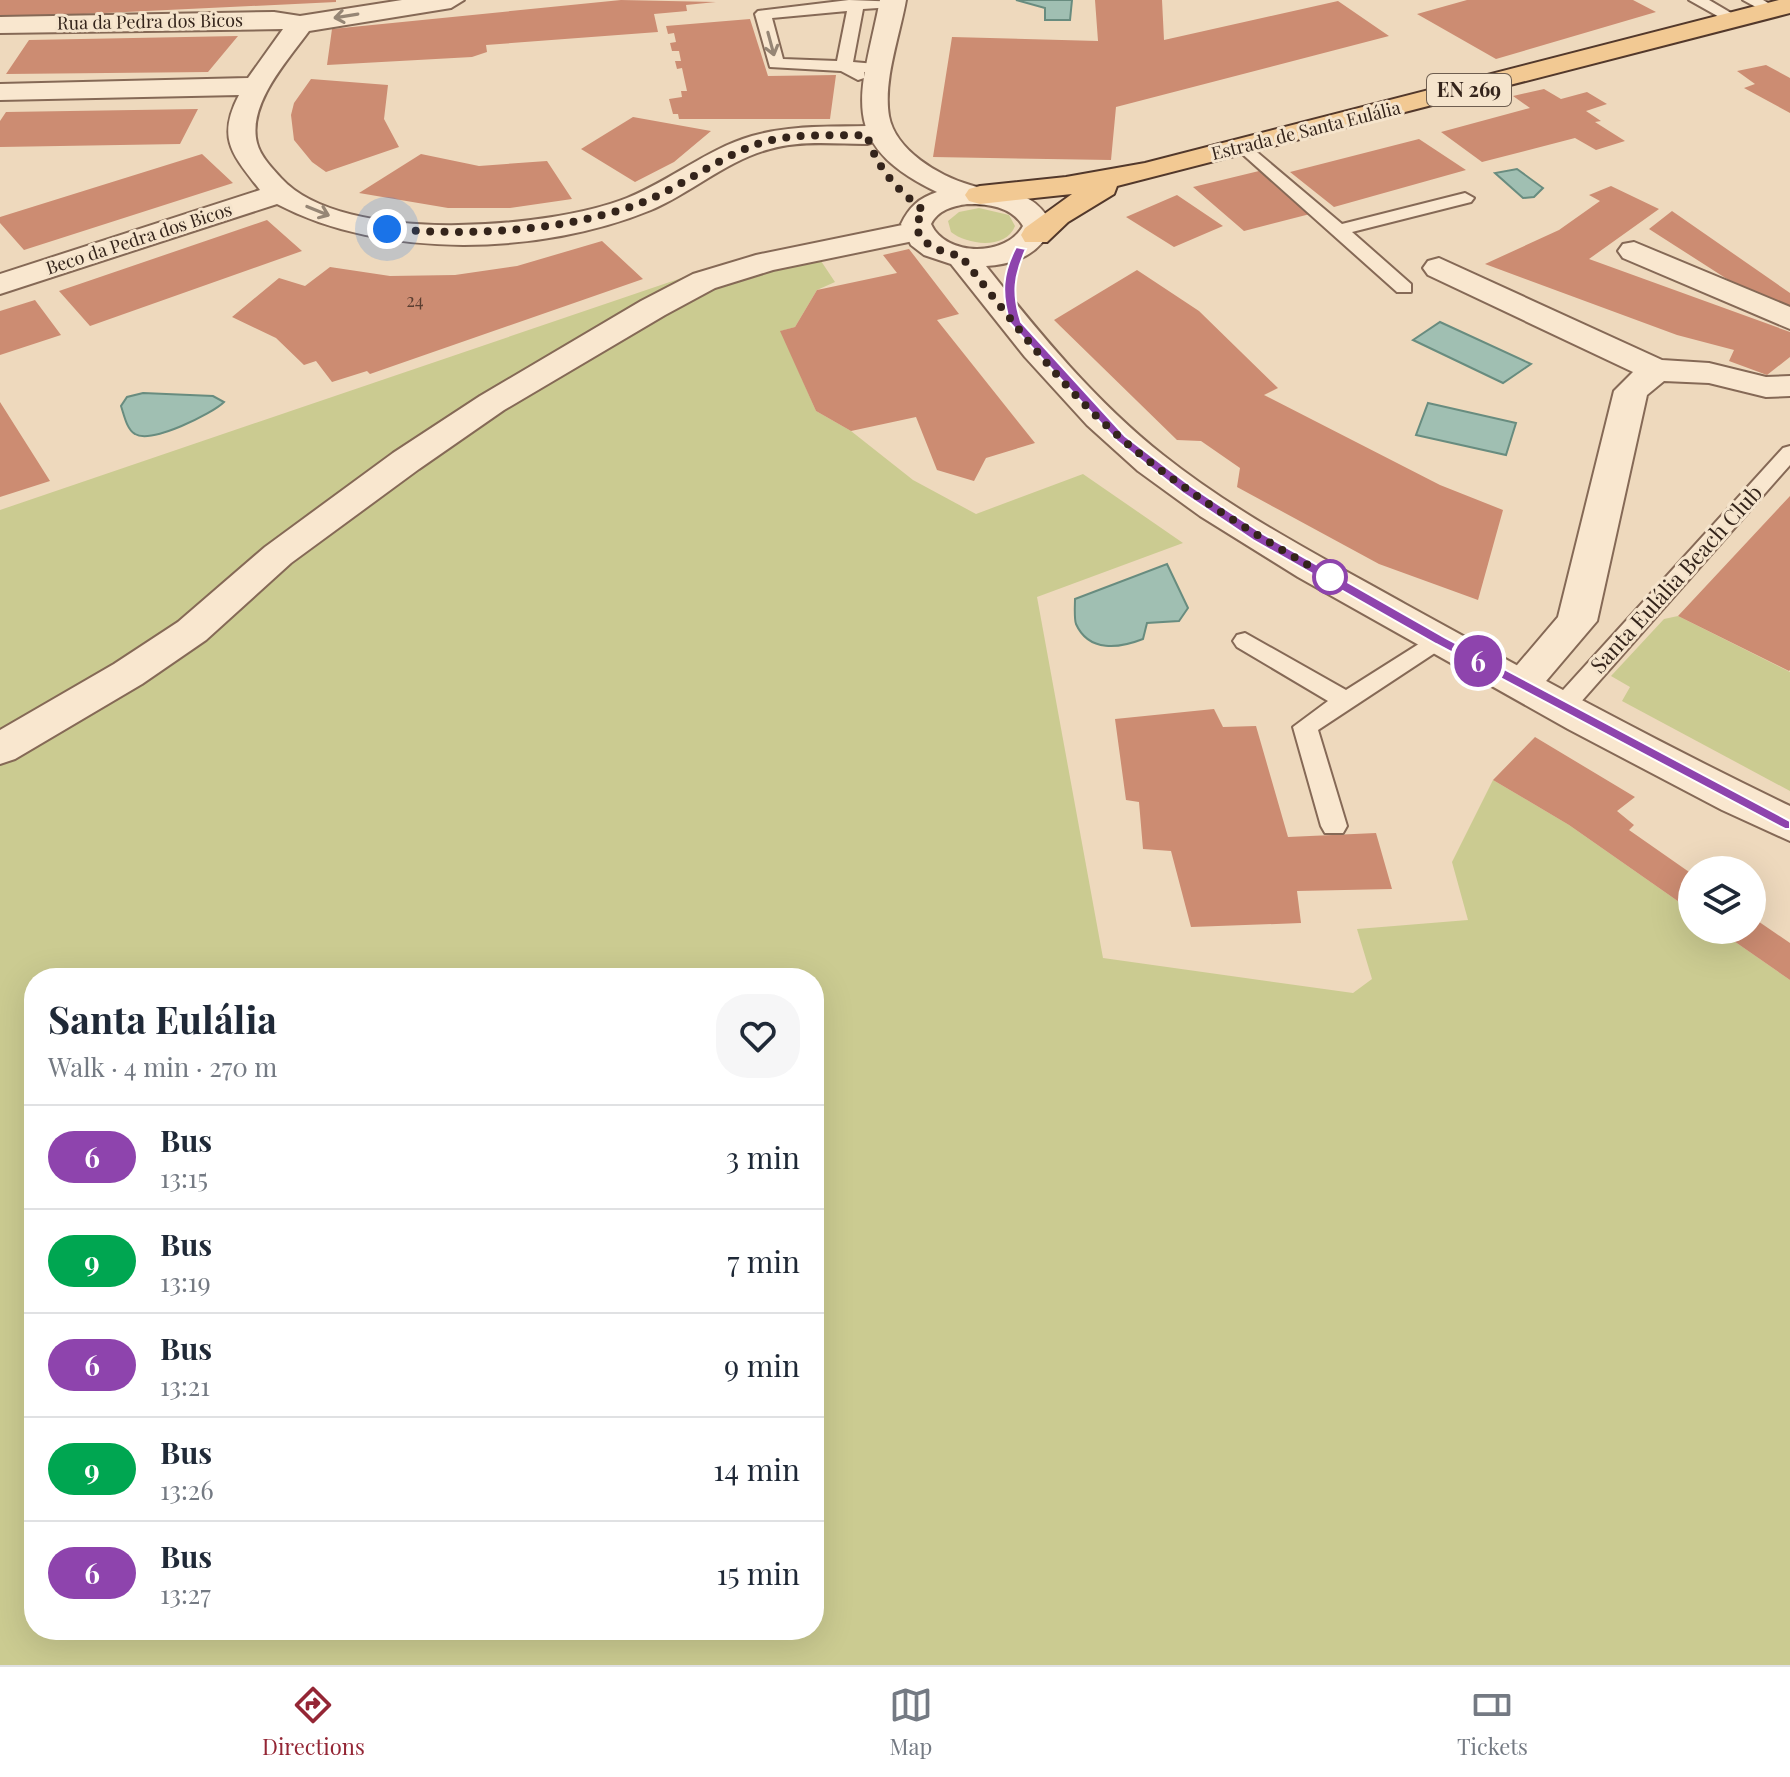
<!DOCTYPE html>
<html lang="en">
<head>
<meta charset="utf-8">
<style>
  body { margin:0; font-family:"Playfair Display",serif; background:#f6f6f7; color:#1f2937; height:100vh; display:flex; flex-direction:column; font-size:30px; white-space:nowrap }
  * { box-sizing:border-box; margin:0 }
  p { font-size:26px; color:#747a83 }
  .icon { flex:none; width:44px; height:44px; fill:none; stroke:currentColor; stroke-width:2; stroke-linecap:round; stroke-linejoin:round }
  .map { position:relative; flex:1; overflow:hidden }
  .sheet { position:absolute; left:24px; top:968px; width:800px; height:672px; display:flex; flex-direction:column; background:#fff; border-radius:32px; box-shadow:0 8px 32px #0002 }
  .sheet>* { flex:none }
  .badge { padding:0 16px; border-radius:26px; font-size:28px; line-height:52px }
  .tools { position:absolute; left:1678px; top:856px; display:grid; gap:16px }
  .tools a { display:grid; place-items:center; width:88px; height:88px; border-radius:50%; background:#fff; box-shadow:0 8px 32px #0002; font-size:40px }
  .you { position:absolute; width:40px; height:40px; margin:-20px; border:6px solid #fff; border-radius:50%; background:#1a73e8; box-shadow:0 0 0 12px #1a73e833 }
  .map>.badge { position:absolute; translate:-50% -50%; box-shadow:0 0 0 4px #fff }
  .round { display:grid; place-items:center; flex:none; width:84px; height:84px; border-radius:32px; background:#f6f6f7 }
  .headline { display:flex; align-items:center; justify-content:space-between; height:136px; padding:0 24px }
  h1 { font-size:38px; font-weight:700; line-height:60px }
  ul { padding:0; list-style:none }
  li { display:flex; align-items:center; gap:24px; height:104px; padding:0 24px; border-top:2px solid #e0e1e3 }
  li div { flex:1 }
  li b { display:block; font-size:30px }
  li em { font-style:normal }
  li .badge { min-width:88px; font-weight:700; text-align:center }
  .dock { display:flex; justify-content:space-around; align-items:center; height:112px; border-top:2px solid #e0e1e3; background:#fff; font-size:22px; color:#747a83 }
  .dock a { display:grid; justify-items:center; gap:4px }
  .dock .current { color:#942635 }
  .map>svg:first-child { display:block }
  .green { fill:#cbcb91; fill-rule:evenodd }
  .water { fill:#a0bfb2; stroke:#688c7f; stroke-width:2 }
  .building { fill:#cc8c72 }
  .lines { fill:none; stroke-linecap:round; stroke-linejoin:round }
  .service-casing { stroke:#856956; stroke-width:4 }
  .minor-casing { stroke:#856956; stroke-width:4 }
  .tertiary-casing { stroke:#856956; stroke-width:4 }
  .primary-casing { stroke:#52382b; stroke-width:4 }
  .service { fill:#f9e7cf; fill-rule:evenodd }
  .minor { fill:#f9e7cf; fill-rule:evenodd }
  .tertiary { fill:#f9e7cf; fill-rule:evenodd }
  .primary { fill:#f2c993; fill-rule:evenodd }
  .oneway { stroke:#968675 }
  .line { fill:#8e44ad; stroke:#fff; stroke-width:2 }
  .walk { stroke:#34241b; stroke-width:8; stroke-dasharray:0 14.4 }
  .stop-dot { fill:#fff; stroke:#8e44ad; stroke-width:4 }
  .labels { text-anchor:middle; stroke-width:6; stroke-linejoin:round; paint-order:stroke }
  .far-street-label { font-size:18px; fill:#34241b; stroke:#f5e4cc }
  .number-label { font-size:18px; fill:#5a3e31 }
  .shield { fill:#f5e4cc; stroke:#6e5e50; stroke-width:2 }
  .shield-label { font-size:20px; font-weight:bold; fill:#34241b }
  .street-label { font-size:22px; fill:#34241b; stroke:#f5e4cc }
</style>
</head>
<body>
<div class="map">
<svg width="1790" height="1665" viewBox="0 0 1790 1665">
  <rect width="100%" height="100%" fill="#eed9bd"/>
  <path class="green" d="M979 208 1009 215 1015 226C1006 250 967 245 951 232L948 221 959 212Z
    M811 246 835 282 817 290 795 327 781 331 816 411 851 431 913 480 976 514 1083 474 1183 543 1037 597 1103 958 1353 993 1372 979 1357 929 1468 920 1452 862 1493 780 1569 825 1692 911V930H1718L1790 980V1665H0V510L711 268ZM34 978H814V1630H34Z
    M1678 616 1790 672V791L1622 701 1630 687 1611 676 1664 619Z"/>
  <path class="water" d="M1016 0H1072L1070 20H1045V8Z
    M1517 169 1543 188 1534 197 1523 198 1495 173Z
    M1440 322 1531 364 1503 383 1413 340Z
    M143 393 213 396 224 402C212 414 151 444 135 434 127 430 124 415 121 406L127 397Z
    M1428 403 1516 423 1506 455 1416 435Z
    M1167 564 1188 608 1179 621 1147 623 1143 639C1120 648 1089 653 1076 624 1074 618 1075 606 1075 599Z"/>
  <path class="building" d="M0 0H336V2L0 18Z
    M621 0 716 2 686 5 687 11 654 14 658 32 486 45 487 52 472 57 327 65 332 29Z
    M1095 0H1162L1164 40 1338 1 1389 36 1116 107 1111 160 933 157 952 37 1098 41Z
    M1467 0H1633L1656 12 1496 59 1417 14Z
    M750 19 768 76 836 75 830 119H679L678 114H673L669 99 682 97 681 91H687L682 68 677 69 675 61H681L679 51H672L670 43 676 42 674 33 668 34 666 26Z
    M238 36 208 72 6 74 29 40Z
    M1766 65 1790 78V113L1744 88 1755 84 1737 71Z
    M311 79 388 85 384 119 399 147 326 172 312 162 294 140 291 115 294 103Z
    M1544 89 1561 99 1587 92 1607 104 1586 111 1601 121 1595 122 1625 141 1596 150 1575 138 1482 162 1441 132 1530 108 1513 96Z
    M198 109 180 144 0 147V121L6 112Z
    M633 117 711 131 674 162 635 182 581 149Z
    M1419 139 1466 170 1334 207 1290 172Z
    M202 154 233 183 24 250 0 223V217Z
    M421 154 479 166 547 161 572 199 510 208H448L359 193Z
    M1259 171 1310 214 1244 231 1193 187Z
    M1611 186 1659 209 1589 259 1790 332V357L1767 375 1729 361 1734 350 1677 335 1485 264 1559 230 1600 201 1589 195Z
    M1177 195 1223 226 1174 247 1126 217Z
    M1672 211 1790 293V311L1752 295 1649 229Z
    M267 220 302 251 90 326 59 291Z
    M602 241 643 279 370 374 367 371 332 382 316 361 304 365 276 338 232 317 279 278 305 286 330 267 390 276 455 275 517 266Z
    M909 249 959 314 937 320 1035 443 986 458 974 481 937 470 916 417 851 431 816 411 780 331 795 327 817 290 897 273 883 255Z
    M1137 270 1199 311 1278 388 1264 395 1440 485 1503 510 1478 600 1379 564 1237 487 1240 468 1201 441 1177 440 1054 320Z
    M35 300 61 335 0 355V311Z
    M0 402 50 481 0 497Z
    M1790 496V670L1789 671 1678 616Z
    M1214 709 1223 727 1256 726 1288 837 1376 833 1392 889 1297 891 1301 923 1191 927 1171 851 1143 849 1139 802 1126 800 1115 719Z
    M1535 737 1635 797 1617 811 1634 825 1629 830 1692 874V911L1569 825 1493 780Z
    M1752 917 1790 943V980L1718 930H1752Z"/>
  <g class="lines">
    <defs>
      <path id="service" d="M849 0 901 2 893 7 863 9 853 62 887 65V71L864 72V78L858 80 841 71 770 67 755 14 758 11ZM847 11 837 61 783 59 772 18Z
        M1689 0H1709L1743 20 1730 23Z
        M1743 0H1763L1780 10 1767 13Z
        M1245 142 1342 224 1465 193 1474 198 1471 202 1352 232 1411 284V292H1397L1239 151V143Z
        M1790 446V465L1572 712H1554L1551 706 1554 700 1783 448Z
        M1245 633 1346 690 1433 635H1449L1453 641 1318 730 1347 826 1343 833H1325L1321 826 1293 727 1328 701 1237 647 1233 641 1237 635Z"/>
      <path id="minor" d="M402 0H464L451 8 309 31C288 60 247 104 257 143 260 156 273 169 281 178 343 246 549 229 627 198 670 181 707 149 752 136 790 125 828 127 867 126L877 129 881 135 877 141 867 144C835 144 801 140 770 149 727 160 691 193 651 210 542 255 383 260 277 204L0 294V274L260 190C233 155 216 139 239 95L0 100V84L248 78 283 29 0 33V17L274 12 300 16Z
        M917 222 928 224 932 231 928 238 773 270 715 288 665 315 504 410 419 469 291 563 206 640 142 684 15 759 0 764V730L114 664 178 622 265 547 393 453 480 396 641 301 693 274 756 255Z
        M1634 242 1790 307V329L1623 258 1618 251 1623 244Z
        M1439 258 1662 360 1709 363 1766 377 1790 376V396L1766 397 1709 383 1664 381 1647 395 1597 621 1535 694 1521 698 1507 694 1501 684 1558 617 1614 391 1633 372 1428 275 1423 268 1428 261Z"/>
      <path id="tertiary" d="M880 0H906C900 35 883 80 889 116 895 150 939 176 970 185 1007 197 1031 185 1053 226 1039 254 1017 264 986 266 1040 334 1095 401 1163 455 1237 514 1323 558 1405 604 1532 674 1659 743 1790 806V841L1722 810 1568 729 1298 577 1200 516 1138 471 1087 425 1025 357 951 264 924 255 911 245 901 224C909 207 919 198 937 192 833 142 862 93 880 0ZM967 204C988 204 1011 206 1023 226 1006 257 946 257 931 224 938 210 953 206 967 204Z"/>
      <path id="primary" d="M1779 0H1790V13L1117 186 1114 194 1068 222 1047 242H1025L1021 235 1025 228 1072 194 980 204 969 201 965 195 969 189 980 186 1066 177 1145 163Z"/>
    </defs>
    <use href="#service" class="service-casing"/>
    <use href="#minor" class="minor-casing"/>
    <use href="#tertiary" class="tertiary-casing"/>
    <use href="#primary" class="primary-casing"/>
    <use href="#service" class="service"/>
    <use href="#minor" class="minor"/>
    <use href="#tertiary" class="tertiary"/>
    <use href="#primary" class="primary"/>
  </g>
  <defs><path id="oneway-shaft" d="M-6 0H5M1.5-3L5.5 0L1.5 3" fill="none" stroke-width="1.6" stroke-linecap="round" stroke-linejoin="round" transform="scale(2)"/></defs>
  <g class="oneway">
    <use href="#oneway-shaft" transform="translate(346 16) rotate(171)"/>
    <use href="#oneway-shaft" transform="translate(771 44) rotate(75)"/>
    <use href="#oneway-shaft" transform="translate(318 211) rotate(22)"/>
  </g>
  <path class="line" d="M1016 247 1026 249C1014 276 1012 294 1021 322L1125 436 1192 487 1263 534 1446 638 1790 821V829H1785L1436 644 1253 540 1183 493 1117 441 1010 323C1001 294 1002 274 1016 247Z"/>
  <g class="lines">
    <path class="walk" d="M387 229C467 235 544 233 621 210 669 196 707 164 752 146 786 132 831 136 867 135 877 169 896 188 924 211L916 224C919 246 942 252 961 256 1011 319 1061 388 1123 440 1188 495 1262 539 1336 581L1330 577"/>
  </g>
  <circle class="stop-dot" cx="1330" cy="577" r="16"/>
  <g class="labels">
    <g class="far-street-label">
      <text transform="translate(150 22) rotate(-1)" y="6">Rua da Pedra dos Bicos</text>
      <text transform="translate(1306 131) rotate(-14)" y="6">Estrada de Santa Eulália</text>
      <text transform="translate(139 239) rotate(-18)" y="6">Beco da Pedra dos Bicos</text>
    </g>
    <g class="number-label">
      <text x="415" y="307">24</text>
    </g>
    <rect class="shield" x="1427" y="74" width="84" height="32" rx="6"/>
    <g class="shield-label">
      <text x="1469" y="97">EN 269</text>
    </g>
    <g class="street-label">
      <text transform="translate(1676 579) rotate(-48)" y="8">Santa Eulália Beach Club</text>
    </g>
  </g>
</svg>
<div class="tools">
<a><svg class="icon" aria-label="layers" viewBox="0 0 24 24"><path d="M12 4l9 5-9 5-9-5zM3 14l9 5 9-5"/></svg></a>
</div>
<div class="you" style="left:387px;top:229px"></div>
<b class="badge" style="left:1478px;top:661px;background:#8e44ad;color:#fff">6</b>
<section class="sheet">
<div class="headline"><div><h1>Santa Eulália</h1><p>Walk · 4 min · 270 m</p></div><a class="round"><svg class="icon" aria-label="heart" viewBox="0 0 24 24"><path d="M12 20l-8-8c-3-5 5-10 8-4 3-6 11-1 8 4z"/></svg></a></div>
<ul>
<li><span class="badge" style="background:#8e44ad;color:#fff">6</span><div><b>Bus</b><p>13:15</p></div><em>3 min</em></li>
<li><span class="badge" style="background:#00a651;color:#fff">9</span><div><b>Bus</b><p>13:19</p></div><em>7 min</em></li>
<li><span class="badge" style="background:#8e44ad;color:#fff">6</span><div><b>Bus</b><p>13:21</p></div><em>9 min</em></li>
<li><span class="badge" style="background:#00a651;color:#fff">9</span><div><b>Bus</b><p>13:26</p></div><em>14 min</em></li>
<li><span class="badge" style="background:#8e44ad;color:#fff">6</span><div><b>Bus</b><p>13:27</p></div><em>15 min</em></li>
</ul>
</section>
</div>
<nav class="dock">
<a class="current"><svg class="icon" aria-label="directions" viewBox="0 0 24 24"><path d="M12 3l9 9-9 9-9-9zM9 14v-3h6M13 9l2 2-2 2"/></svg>Directions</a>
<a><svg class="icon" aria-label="map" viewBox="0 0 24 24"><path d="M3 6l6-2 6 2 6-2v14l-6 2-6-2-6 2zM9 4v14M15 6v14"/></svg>Map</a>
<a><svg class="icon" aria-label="tickets" viewBox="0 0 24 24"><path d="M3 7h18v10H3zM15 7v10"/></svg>Tickets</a>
</nav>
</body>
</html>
